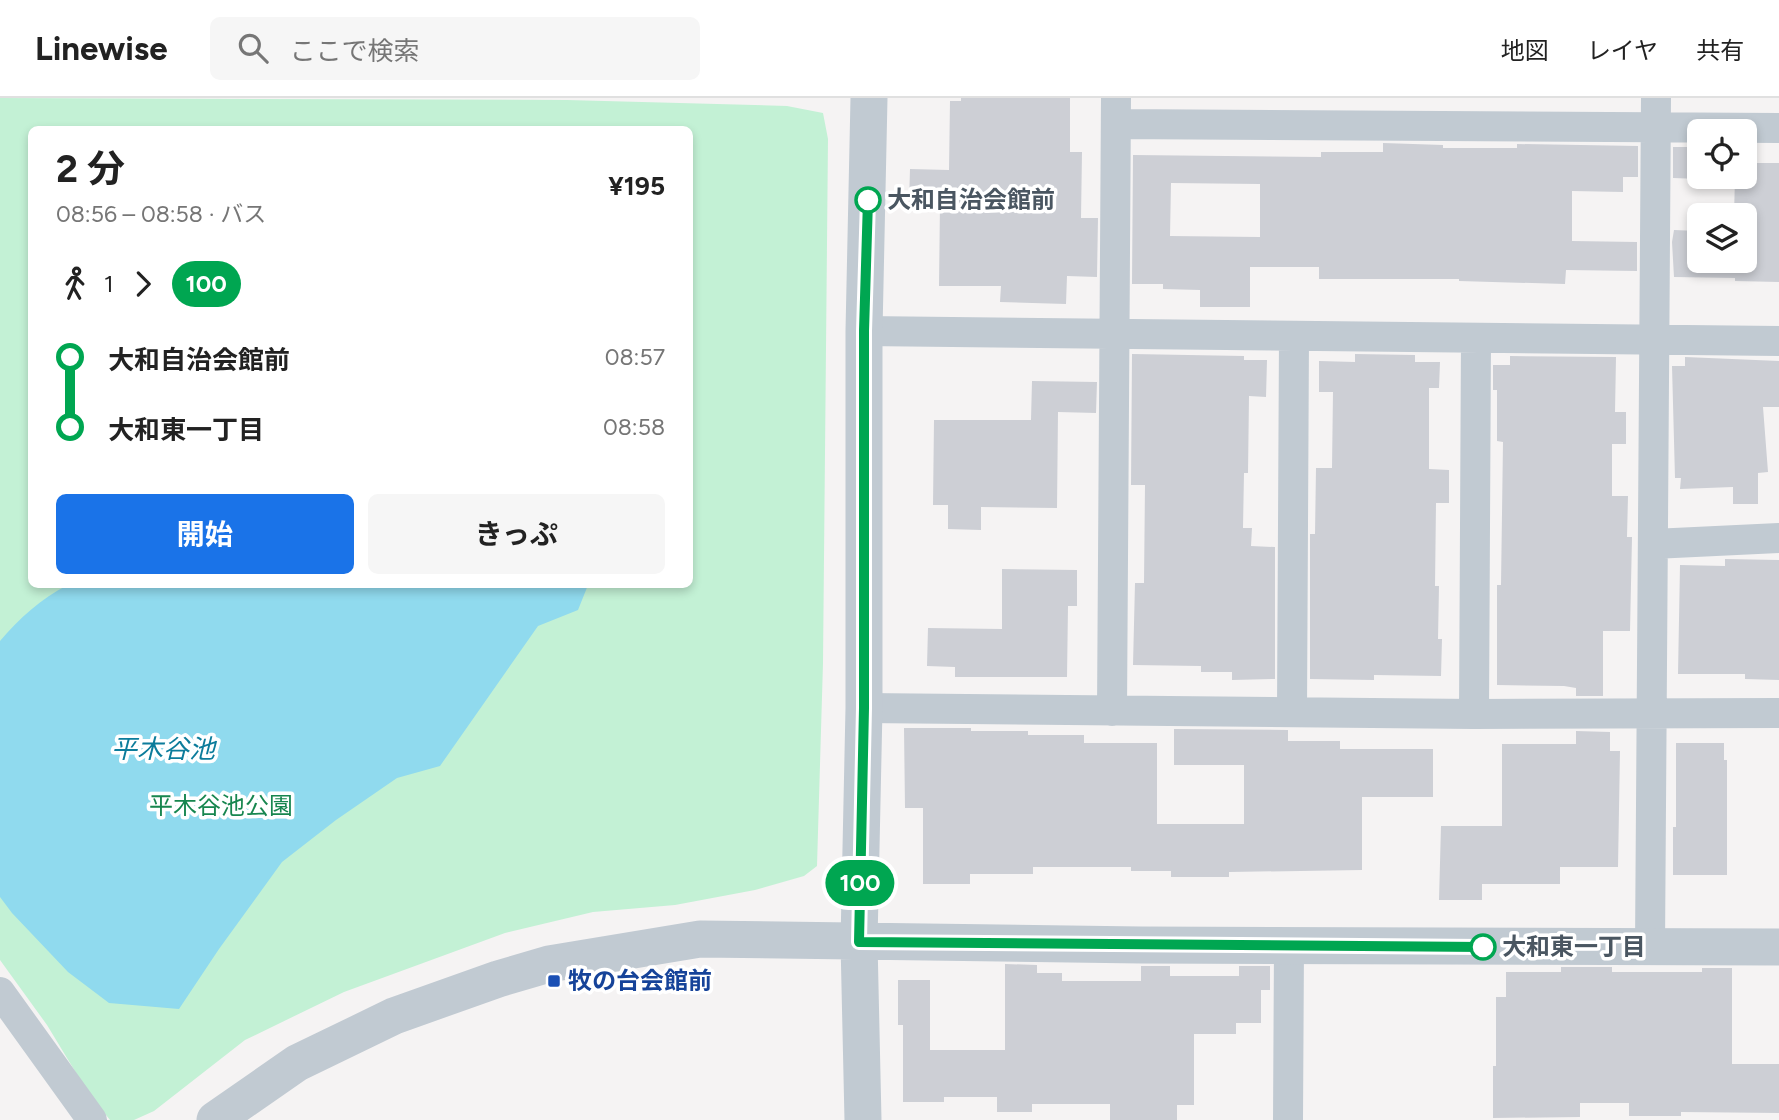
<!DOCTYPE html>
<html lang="ja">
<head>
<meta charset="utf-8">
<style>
  body { margin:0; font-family:Figtree,"Noto Sans JP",sans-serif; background:#f6f6f6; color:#222; height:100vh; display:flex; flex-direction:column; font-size:26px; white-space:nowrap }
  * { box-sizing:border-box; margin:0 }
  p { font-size:23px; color:#767676 }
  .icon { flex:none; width:38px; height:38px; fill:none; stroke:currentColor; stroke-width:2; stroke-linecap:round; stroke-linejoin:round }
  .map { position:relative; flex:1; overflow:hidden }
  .sheet { position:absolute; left:28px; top:28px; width:665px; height:462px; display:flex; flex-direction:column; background:#fff; border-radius:10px; box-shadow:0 4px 10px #0003 }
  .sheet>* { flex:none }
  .badge { padding:0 14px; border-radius:23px; font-size:24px; line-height:46px }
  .buttons { position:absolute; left:1687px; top:21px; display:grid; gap:14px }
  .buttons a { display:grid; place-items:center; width:70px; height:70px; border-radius:10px; background:#fff; box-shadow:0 4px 10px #0003; font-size:35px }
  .map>.badge { position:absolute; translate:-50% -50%; box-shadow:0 0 0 4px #fff }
  .legs { display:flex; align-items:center; gap:10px; height:77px; padding:0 28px; font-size:23px }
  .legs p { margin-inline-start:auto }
  .headline { display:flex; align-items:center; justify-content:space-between; height:119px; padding:0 28px }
  h1 { font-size:38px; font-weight:700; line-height:52px }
  .cta { display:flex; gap:14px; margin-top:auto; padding:14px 28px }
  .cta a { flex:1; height:80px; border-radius:10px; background:#1a73e8; color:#fff; font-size:28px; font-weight:700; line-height:80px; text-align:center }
  .cta a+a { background:#f6f6f6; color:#222 }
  ul { padding:0 28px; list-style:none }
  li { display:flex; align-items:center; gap:24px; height:70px; font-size:26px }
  li i { display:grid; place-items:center; width:10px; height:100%; margin:0 9px; background:currentColor }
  li i::after { content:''; width:18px; height:18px; margin:-9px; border:5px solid; border-radius:50%; background:#fff }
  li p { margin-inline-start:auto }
  li:first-child i { background:linear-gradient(#0000 50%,currentColor 0) }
  li:last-child i { background:linear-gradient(currentColor 50%,#0000 0) }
  header { display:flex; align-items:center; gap:42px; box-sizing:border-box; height:98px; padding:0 35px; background:#fff; border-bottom:2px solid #e0e0e0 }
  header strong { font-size:33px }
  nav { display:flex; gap:38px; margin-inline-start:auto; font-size:24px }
  .search { width:490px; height:63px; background:#f6f6f6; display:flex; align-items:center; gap:18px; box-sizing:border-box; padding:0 24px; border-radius:10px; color:#767676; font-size:26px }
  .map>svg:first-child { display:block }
  .green { fill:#c3f1d5; fill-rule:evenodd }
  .water { fill:#90daee }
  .building { fill:#cdcfd5; fill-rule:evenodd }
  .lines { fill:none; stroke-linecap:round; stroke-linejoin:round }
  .minor { stroke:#c1cad2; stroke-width:30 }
  .tertiary { stroke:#c1cad2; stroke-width:37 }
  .line-1-casing { stroke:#fff; stroke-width:16 }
  .line-1 { stroke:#00a651; stroke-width:10 }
  .stop-1-dot { fill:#fff; stroke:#00a651; stroke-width:3.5 }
  .transit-dot { fill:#1a4fb4; stroke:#fff; stroke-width:2.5 }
  .labels { text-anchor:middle; stroke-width:7; stroke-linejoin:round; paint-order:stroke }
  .stop-label { font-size:24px; font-weight:bold; fill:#4a5661; stroke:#fff; text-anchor:start }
  .park-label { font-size:24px; fill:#17864f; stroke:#fff }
  .transit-label { font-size:24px; font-weight:bold; fill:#164399; stroke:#fff; text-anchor:start }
  .water-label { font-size:26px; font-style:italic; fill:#0c7c9b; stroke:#fff }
</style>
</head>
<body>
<header>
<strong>Linewise</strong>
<div class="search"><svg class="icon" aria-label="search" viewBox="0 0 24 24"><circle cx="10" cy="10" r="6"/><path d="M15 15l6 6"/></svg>ここで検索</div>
<nav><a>地図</a><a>レイヤ</a><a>共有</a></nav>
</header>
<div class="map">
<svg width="1779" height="1022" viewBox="0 0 1779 1022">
  <rect width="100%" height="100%" fill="#f5f3f3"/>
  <path class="green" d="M0 0 567 2 787 8 823 15 828 41 823 565 817 768 804 778 755 792 675 807 593 814 505 835 344 894 245 942 154 1013 134 1022H110L87 993 47 927 0 862ZM32 32H690V486H32Z"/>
  <path class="water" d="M68 487V486L588 487 578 512 538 528 440 668 397 680 336 722 282 764 219 851 179 911 109 905 68 874 12 815 0 799V543C19 521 41 500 68 487Z"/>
  <path class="building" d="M961 0H1070V54H1082L1081 120H1098L1097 179 1067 178 1066 206 1000 204 1001 188H939L940 105H909L910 71 949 72 950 3H961Z
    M1383 45 1443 47V50H1517V46L1638 48V79H1623V94L1572 93V143L1637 144V173L1566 172 1565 186 1459 183V181H1319V169H1250V209H1200V192L1163 191V186H1132L1133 57 1321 59V54H1383ZM1171 85 1260 86V139L1170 138Z
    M1673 49H1699V81L1673 80Z
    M1745 65H1779V184L1735 183V180L1674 179 1672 144 1674 132 1699 133V163H1745V117H1734L1735 79H1745Z
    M1132 256 1244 258V262H1267L1266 299 1249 298 1248 375H1244L1243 430H1252L1251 448 1275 449V581L1232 582V574H1201V568L1133 567 1135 485H1144L1145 387H1131Z
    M1355 256 1415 257V264H1440L1439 290H1429V371L1449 372V405H1436L1435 488H1439L1438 541H1442L1441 578 1374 577V582L1310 581V436H1315L1316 370H1332L1333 294H1319V263L1355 264Z
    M1510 258 1616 259 1615 314H1626V346H1612V398H1628L1627 439H1632L1630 533H1603V598H1576V590L1564 588 1497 587V487H1501L1503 344 1497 343V292H1493V267H1510Z
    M1685 259 1779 263V309H1763L1768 374 1758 375V406H1733V389L1680 391 1681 380H1675L1672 268H1685Z
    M1032 283 1097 284 1096 315 1058 314 1057 410 981 409V432L948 431V407H933L934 322H1031Z
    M1725 461 1779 462V582L1745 581V576H1678L1680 467 1725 468Z
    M1002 471 1077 472V508H1068L1067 579H955V569L927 568 928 530 1002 531Z
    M904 630H971V633H1028V637H1084V645H1157V726H1244V667H1174V631L1288 632V643H1340V651H1433V699H1362V772L1229 774V779H1171V773H1131V769H1033V776H970V786H923V710H905Z
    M1576 633 1610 634V653H1620L1618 769H1560V786H1482V802H1439L1441 728H1502V646H1576Z
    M1676 645H1724V662H1727V777H1673V729H1676Z
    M1005 866 1037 867V875H1062V883H1141V868H1170V878H1239V868H1270V892H1261V925H1236V936H1194V1007H1177V1022H1110V1006H1032V1014H997V999H944V1004H903V927H898V882H930V952H1005Z
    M1561 869H1612V874H1702V870H1732V966H1779V1015L1681 1014V1018H1629V1005H1580V1019L1493 1020V968H1496V899H1506V874H1561Z"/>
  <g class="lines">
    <path class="minor" d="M1116 26 1779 30
      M864 233 1779 243
      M1653 446 1779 440
      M864 610 1474 616 1779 615
      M1112 613 1116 0
      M1292 614 1294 238
      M1474 616 1476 240
      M1650 849 1656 0
      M0 894 92 1022
      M1288 1022 1289 848"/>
    <path class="tertiary" d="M215 1022 297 965 394 918 498 881 549 866 700 841 1141 847 1779 849
      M863 1022 859 844 864 610V233L869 0"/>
  </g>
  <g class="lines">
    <defs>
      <path id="line-1" d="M868 102 864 233V610L859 844 1483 849"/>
    </defs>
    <use href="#line-1" class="line-1-casing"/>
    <use href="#line-1" class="line-1"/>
  </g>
  <g class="stop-1-dot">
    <circle cx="868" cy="102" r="12"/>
    <circle cx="1483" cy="849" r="12"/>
  </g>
  <rect class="transit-dot" x="547" y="876" width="14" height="14" rx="3.5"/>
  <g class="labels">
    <g class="stop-label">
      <text x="887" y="110">大和自治会館前</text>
      <text x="1502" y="857">大和東一丁目</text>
    </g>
    <g class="park-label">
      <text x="221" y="716">平木谷池公園</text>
    </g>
    <g class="transit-label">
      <text x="568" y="891">牧の台会館前</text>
    </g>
    <g class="water-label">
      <text x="163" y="660">平木谷池</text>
    </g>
  </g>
</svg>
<div class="buttons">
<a><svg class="icon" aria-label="locate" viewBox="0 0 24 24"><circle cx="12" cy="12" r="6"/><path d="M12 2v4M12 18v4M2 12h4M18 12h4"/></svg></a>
<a><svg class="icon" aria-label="layers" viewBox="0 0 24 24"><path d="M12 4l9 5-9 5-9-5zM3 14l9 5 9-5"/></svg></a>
</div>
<b class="badge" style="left:860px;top:785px;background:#00a651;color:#fff">100</b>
<section class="sheet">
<div class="headline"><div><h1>2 分</h1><p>08:56 – 08:58 · バス</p></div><b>¥195</b></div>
<div class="legs"><svg class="icon" aria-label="walk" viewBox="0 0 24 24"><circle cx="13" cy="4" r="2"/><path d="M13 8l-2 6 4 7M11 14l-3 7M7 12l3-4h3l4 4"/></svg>1<svg class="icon" aria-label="forward" viewBox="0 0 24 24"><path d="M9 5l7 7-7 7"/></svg><b class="badge" style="background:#00a651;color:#fff">100</b></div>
<ul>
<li><i style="color:#00a651"></i><b>大和自治会館前</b><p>08:57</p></li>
<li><i style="color:#00a651"></i><b>大和東一丁目</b><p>08:58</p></li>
</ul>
<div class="cta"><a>開始</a><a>きっぷ</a></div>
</section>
</div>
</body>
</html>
